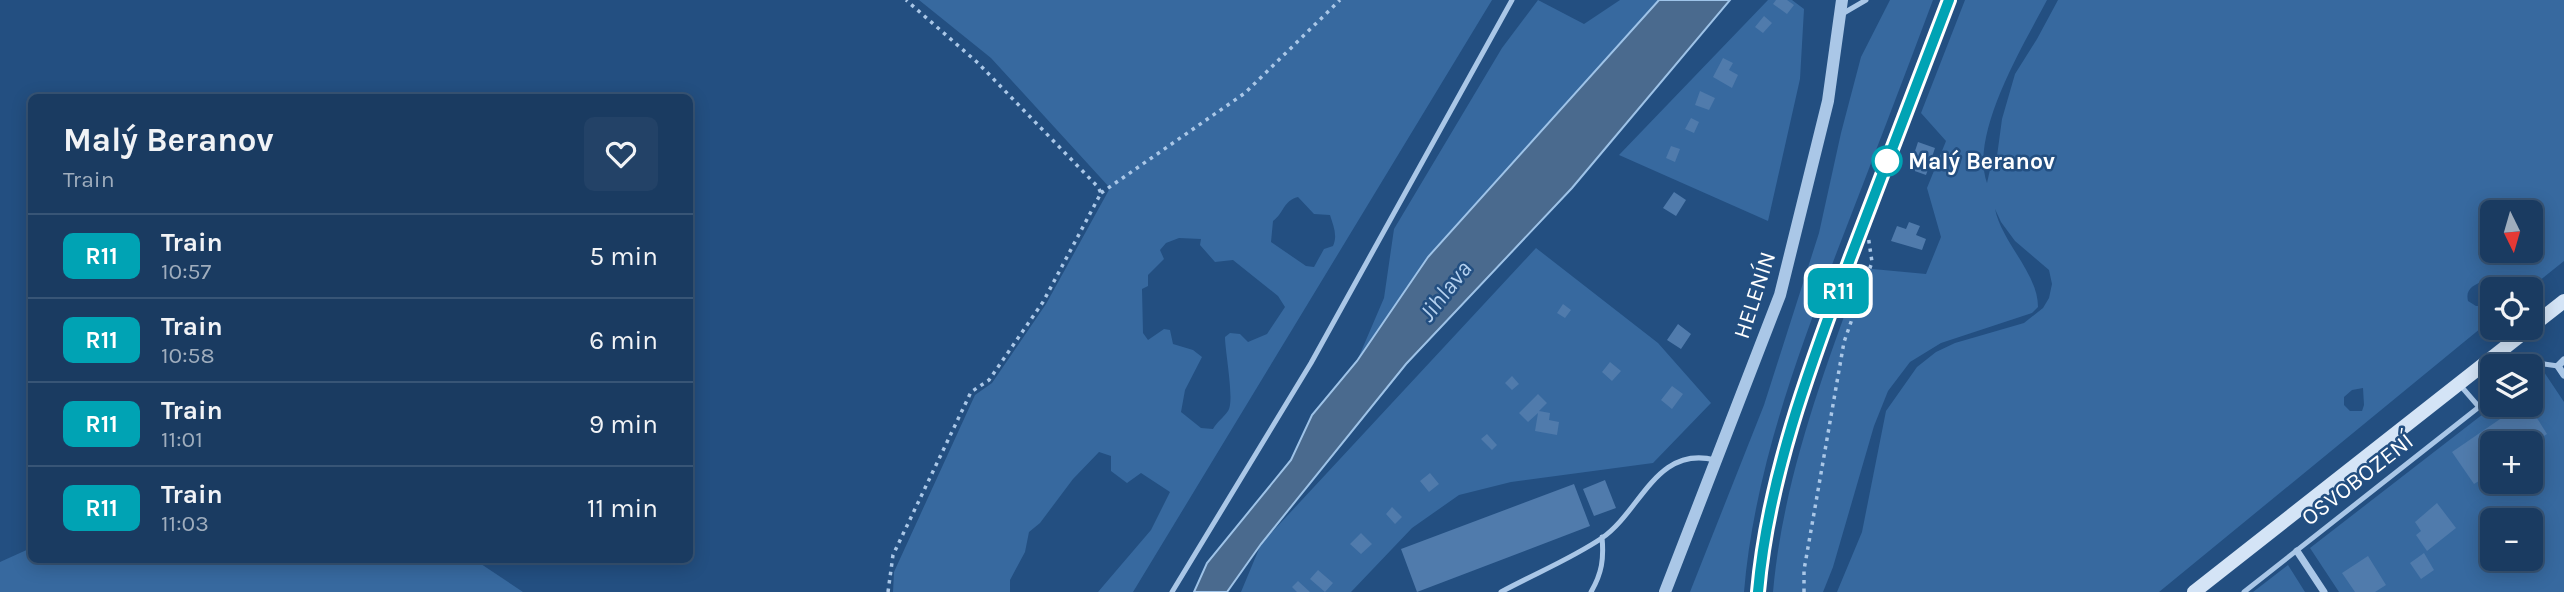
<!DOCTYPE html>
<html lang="en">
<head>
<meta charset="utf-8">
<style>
  body { margin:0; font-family:Karla,sans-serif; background:#234267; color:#f1f3f6; height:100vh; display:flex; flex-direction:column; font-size:26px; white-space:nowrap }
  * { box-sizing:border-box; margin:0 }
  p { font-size:23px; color:#9fadbd }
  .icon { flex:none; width:38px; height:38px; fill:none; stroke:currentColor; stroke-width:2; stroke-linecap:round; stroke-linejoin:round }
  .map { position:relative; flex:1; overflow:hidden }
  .drawer { position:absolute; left:28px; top:94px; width:665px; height:469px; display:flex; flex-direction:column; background:#1a3b61; border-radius:10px; box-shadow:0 4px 18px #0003,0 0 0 2px #385576 }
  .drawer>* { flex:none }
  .badge { padding:0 14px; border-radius:10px; font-size:24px; line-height:46px }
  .needle { width:46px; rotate:175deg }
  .controls { position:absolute; left:2480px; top:200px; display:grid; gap:14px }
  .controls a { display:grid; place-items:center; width:63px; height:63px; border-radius:10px; background:#1a3b61; box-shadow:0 4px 18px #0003,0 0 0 2px #385576; font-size:35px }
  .map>.badge { position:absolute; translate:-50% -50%; box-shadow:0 0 0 4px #fff }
  .round { display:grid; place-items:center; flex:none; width:74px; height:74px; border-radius:10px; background:#234267 }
  .headline { display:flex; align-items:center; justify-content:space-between; height:119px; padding:0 35px }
  h1 { font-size:33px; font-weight:700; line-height:52px }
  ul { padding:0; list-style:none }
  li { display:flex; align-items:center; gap:21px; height:84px; padding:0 35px; border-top:2px solid #385576 }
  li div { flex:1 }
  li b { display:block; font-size:26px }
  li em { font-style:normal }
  li .badge { min-width:77px; font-weight:700; text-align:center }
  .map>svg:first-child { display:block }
  .green { fill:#37699f; fill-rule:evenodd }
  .water { fill:#4a6a8e; stroke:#9ec3e8; stroke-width:2 }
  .building { fill:#507bac }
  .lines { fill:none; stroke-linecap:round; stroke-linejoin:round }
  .path { stroke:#aac7e7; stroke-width:3.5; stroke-dasharray:3.5 5; stroke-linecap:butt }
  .service { stroke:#aac7e7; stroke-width:5 }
  .minor { stroke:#aac7e7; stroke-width:7 }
  .tertiary { stroke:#aac7e7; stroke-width:12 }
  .secondary { stroke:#d4e4f6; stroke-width:14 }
  .rail { stroke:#fff; stroke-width:5; stroke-dasharray:12 5; stroke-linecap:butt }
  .line-casing { stroke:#fff; stroke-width:16 }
  .line { stroke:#00a3b4; stroke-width:10 }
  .stop-dot { fill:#fff; stroke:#00a3b4; stroke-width:3.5 }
  .labels { text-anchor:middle; stroke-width:5; stroke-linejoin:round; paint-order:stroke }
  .stop-label { font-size:23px; font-weight:bold; fill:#fff; stroke:#234f81; text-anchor:start }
  .street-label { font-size:23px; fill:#fff; stroke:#234f81 }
  .water-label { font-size:24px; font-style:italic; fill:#b5d1ef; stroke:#234f81 }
</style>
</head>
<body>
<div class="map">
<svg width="2564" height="592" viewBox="0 0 2564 592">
  <rect width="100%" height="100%" fill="#234f81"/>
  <path class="green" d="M919 0H1492L1133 592H1098L1151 530 1170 492 1141 473 1127 483 1111 471V456L1099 452 1073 479 1040 523 1029 532 1025 552 1010 580V592H893L894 572 975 395 992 383 1046 304 1110 188 991 58ZM1298 197 1314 214 1330 215C1333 225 1338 235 1333 246L1324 249 1314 267 1306 266 1271 242 1273 221C1284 213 1283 201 1298 197ZM1179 238 1201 239 1200 245 1215 262 1233 260 1278 296 1285 307 1267 334 1248 342 1240 334 1230 333 1225 337C1225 352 1235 401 1228 411 1223 418 1217 422 1213 429L1201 428 1181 412 1185 390 1202 357 1193 350 1173 344 1170 330 1164 329 1148 340 1143 333 1142 289 1148 286V275L1164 259 1160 250 1166 243Z
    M1538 0 1584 24 1620 0H1659L1428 257 1357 361 1384 298 1394 229 1502 48Z
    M1768 0H1792L1804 9 1800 79 1768 221 1619 155Z
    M1890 0H1933C1902 83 1870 166 1838 249 1796 359 1754 473 1744 592H1690L1764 405 1819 233 1841 133 1861 57Z
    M1965 0H2047C2024 44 1969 134 1987 183L1991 165 1997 156 2002 119 2015 74 2037 39 2058 0H2564V261L2529 289H2492V319L2159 592H1837L1862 532 1886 411 1917 367 1936 352 1955 343 2024 323 2043 308 2049 298 2052 284 2049 270 2015 241 2001 222 1995 209C2002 243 2038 273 2038 307L2032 313 1941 343 1910 362 1888 391 1874 426 1833 567 1823 592H1773C1783 480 1823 373 1862 268L1926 274 1941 237 1927 188 1946 141 1921 113ZM2492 212H2530V250H2492ZM2483 281 2489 299 2486 306H2476L2468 301C2465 289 2474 285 2483 281ZM2363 388 2364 405 2362 411H2350L2344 405V397L2352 390Z
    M1536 248 1658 343 1711 403 1653 463 1511 482 1459 495 1412 528 1351 592H1241L1261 544Z
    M2542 369 2564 402V592H2339L2310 548 2496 404H2530L2531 378ZM2492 443H2530V481H2492ZM2492 520H2530V558H2492Z
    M31 548 32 560H475L523 592H0V562Z
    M2288 565 2305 592H2253Z"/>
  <path class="water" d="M1659 0H1730L1572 188 1406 364 1261 544 1227 592H1194L1207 563 1291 460 1312 415 1357 361 1428 257Z"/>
  <path class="building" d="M1776 0H1787L1794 5 1787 14 1773 4Z
    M1764 16 1772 23 1763 33 1755 27Z
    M1723 58 1733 63 1729 70 1738 75 1732 88 1713 77Z
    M1700 91 1715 98 1709 110 1695 105Z
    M1691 118 1699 122 1694 133 1685 129Z
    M1918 142 1935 148 1926 175 1909 169Z
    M1671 146 1680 149 1675 162 1666 158Z
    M1674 192 1686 200 1676 216 1663 208Z
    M1909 222 1920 226 1916 235 1926 239 1922 250 1891 241 1897 226 1906 229Z
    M1563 304 1571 310 1565 318 1557 313Z
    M1678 324 1691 334 1681 349 1667 340Z
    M1610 362 1621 371 1612 381 1602 372Z
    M1512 376 1519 384 1512 390 1505 383Z
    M1672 386 1683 394 1672 409 1661 400Z
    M1538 394 1547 403 1539 411 1550 413 1549 420 1559 422 1557 435 1535 431 1538 413 1528 422 1519 413Z
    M2522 404H2528L2547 434 2530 445V443H2492V473L2474 484 2452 452Z
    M1487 434 1497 445 1492 450 1481 439Z
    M1430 473 1439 484 1429 492 1420 481Z
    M1605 480 1616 508 1594 516 1583 489Z
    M1574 484 1590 526 1417 592 1401 549Z
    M2437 503 2456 528 2427 551 2416 535 2421 531 2415 522Z
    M1392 507 1402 517 1395 524 1386 514Z
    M1361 533 1372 544 1361 554 1350 544Z
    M2424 553 2434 570 2421 579 2410 563Z
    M2368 556 2386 585 2375 592H2355L2342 573Z
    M1318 570 1333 583 1325 592 1310 579Z
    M1298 581 1310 592H1297L1292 587Z"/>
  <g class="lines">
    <path class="path" d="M1101 193 1245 93 1340 0
      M888 592 893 555 971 392 989 380 1043 302 1101 193 1098 187 978 63 906 0
      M1804 592V570L1813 519 1844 342 1872 262 1868 235"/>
    <path class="service" d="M1842 14 1866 0
      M2530 370 2544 364 2558 366
      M2460 385 2479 407 2492 398
      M1172 592 1311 363 1512 0
      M1501 592C1534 574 1571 559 1602 538 1641 511 1656 445 1715 460
      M1591 592C1602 573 1604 559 1602 537
      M2244 592 2479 407"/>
    <path class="minor" d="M2564 360 2558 366 2564 375
      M2297 551 2324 592"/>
    <path class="tertiary" d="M1665 592 1780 295 1828 101 1842 0"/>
    <path class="secondary" d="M2194 592 2564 301"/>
    <path class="rail" d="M1758 592C1768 475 1811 363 1852 254 1884 169 1917 85 1949 0"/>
  </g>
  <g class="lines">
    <defs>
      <path id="line" d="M1758 592C1768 477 1810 366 1850 259 1883 173 1916 86 1949 0"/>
    </defs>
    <use href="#line" class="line-casing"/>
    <use href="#line" class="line"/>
  </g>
  <circle class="stop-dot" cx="1887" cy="161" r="14"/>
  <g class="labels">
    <g class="stop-label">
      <text x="1908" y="169">Malý Beranov</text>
    </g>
    <g class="street-label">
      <text transform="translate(1754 295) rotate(-72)" y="8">HELENÍN</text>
      <text transform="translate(2357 479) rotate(-38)" y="8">OSVOBOZENÍ</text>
    </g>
    <g class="water-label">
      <text transform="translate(1445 291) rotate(-52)" y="8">Jihlava</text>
    </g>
  </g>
</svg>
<div class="controls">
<a><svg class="needle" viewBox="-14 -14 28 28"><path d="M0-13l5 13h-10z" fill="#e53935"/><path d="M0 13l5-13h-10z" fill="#9fadbd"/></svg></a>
<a><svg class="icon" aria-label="locate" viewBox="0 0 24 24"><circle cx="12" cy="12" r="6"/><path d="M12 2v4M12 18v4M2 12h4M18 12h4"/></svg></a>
<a><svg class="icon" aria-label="layers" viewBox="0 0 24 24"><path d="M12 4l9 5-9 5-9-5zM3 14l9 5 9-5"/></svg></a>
<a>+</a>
<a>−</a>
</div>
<b class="badge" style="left:1838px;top:291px;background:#00a3b4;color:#fff">R11</b>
<section class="drawer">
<div class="headline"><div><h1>Malý Beranov</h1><p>Train</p></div><a class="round"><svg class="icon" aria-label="heart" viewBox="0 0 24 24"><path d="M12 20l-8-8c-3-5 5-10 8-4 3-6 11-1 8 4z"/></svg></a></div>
<ul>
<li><span class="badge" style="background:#00a3b4;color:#fff">R11</span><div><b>Train</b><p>10:57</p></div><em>5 min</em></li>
<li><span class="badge" style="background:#00a3b4;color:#fff">R11</span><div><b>Train</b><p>10:58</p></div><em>6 min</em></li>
<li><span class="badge" style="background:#00a3b4;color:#fff">R11</span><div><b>Train</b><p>11:01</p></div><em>9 min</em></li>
<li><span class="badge" style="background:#00a3b4;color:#fff">R11</span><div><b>Train</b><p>11:03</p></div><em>11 min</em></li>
</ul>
</section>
</div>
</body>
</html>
